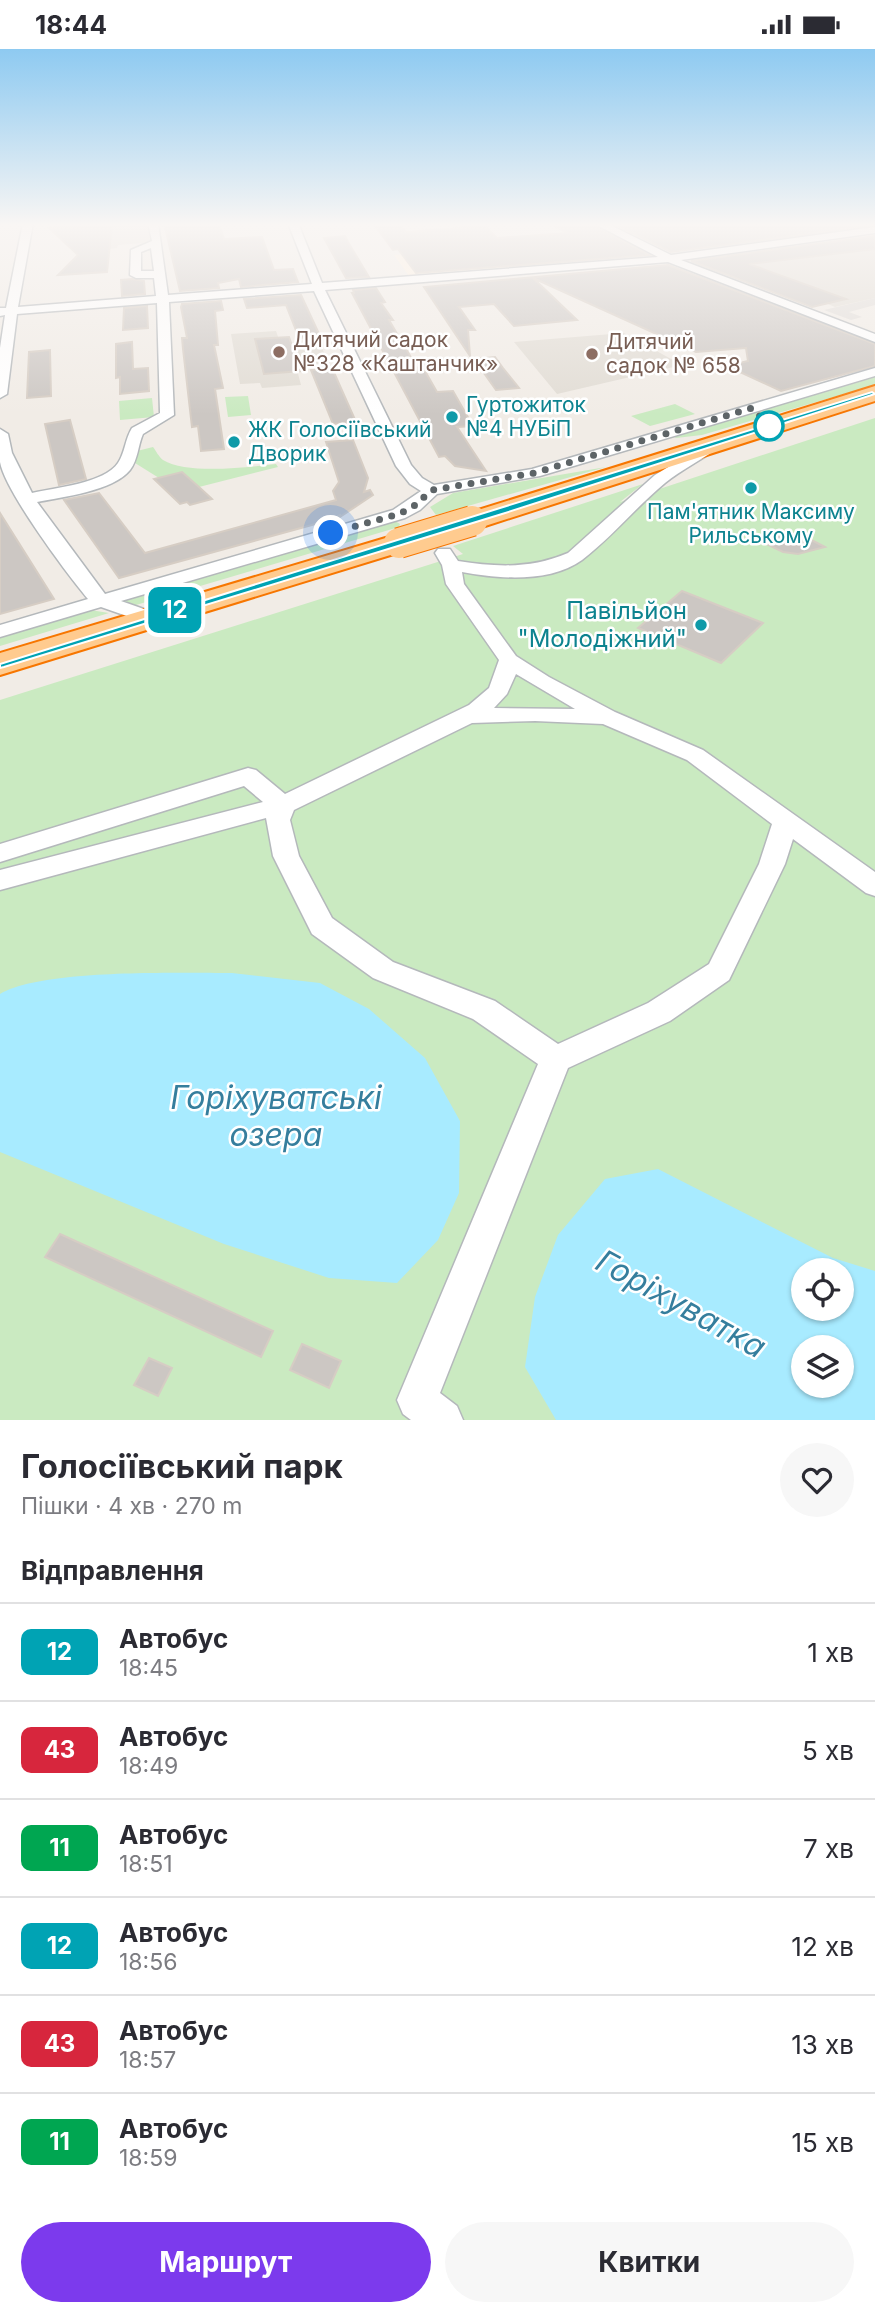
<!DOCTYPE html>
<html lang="uk">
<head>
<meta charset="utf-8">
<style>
  body { margin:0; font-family:Inter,sans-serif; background:#f7f7f7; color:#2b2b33; height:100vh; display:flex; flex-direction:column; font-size:26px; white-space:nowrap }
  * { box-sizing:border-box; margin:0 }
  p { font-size:23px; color:#7c7c81 }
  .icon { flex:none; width:38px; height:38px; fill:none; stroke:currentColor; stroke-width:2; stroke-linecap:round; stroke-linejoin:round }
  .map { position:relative; height:1371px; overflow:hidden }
  .side { display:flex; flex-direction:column; background:#fff; flex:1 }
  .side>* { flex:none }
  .badge { padding:0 14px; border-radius:10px; font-size:24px; line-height:46px }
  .controls { position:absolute; left:791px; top:1209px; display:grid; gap:14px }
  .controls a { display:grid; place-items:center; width:63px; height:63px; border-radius:50%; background:#fff; box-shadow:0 2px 5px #0004; font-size:35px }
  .you { position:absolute; width:35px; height:35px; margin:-18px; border:5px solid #fff; border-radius:50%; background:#1a73e8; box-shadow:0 0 0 10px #1a73e833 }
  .map>.badge { position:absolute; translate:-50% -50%; box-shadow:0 0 0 4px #fff }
  h2 { padding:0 21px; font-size:26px; line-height:63px }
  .round { display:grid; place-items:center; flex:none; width:74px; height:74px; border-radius:37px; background:#f7f7f7 }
  .summary { display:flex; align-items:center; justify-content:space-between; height:119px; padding:0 21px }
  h1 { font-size:33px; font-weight:700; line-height:52px }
  .action { display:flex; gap:14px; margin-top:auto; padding:14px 21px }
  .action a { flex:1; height:80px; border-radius:42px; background:#7c3aed; color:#fff; font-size:28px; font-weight:700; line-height:80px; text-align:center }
  .action a+a { background:#f7f7f7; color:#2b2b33 }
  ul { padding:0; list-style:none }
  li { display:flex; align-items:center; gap:21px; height:98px; padding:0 21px; border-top:2px solid #e1e1e2 }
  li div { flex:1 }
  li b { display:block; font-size:26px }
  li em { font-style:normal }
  li .badge { min-width:77px; font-weight:700; text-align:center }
  .status { display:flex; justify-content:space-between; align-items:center; height:49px; padding:0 35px; background:#fff; direction:ltr }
  .status svg { height:19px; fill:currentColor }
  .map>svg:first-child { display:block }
  .commercial { fill:#fff0dd }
  .industrial { fill:#e0dcd8 }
  .education { fill:#e1dcd4 }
  .green { fill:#caeac1; fill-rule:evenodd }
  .water { fill:#a8ebff; fill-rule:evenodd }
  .building { fill:#ccc7c3; stroke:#d6cdc4; stroke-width:2 }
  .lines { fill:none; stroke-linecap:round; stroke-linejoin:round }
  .street-casing { stroke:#b4b8bb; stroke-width:3 }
  .highway-casing { stroke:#f77600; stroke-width:4 }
  .street { fill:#fff; fill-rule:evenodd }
  .highway { fill:#ffcb8f; fill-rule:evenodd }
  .highway-bridge-casing { stroke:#f77600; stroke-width:32; stroke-linecap:butt }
  .highway-bridge { stroke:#ffcb8f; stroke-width:30 }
  .line { fill:#00a3b4; stroke:#fff; stroke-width:2 }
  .walk { stroke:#5d6467; stroke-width:7; stroke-dasharray:0 12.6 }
  .education-dot { fill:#8d6e63; stroke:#fff; stroke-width:2.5 }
  .culture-dot { fill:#0f9aa8; stroke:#fff; stroke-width:2.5 }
  .stop-dot { fill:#fff; stroke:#00a3b4; stroke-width:3.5 }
  .labels { text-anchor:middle; stroke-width:5; stroke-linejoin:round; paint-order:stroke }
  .far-education-label { font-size:21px; fill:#785e54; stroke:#fff; text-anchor:start }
  .far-culture-label { font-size:21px; fill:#0d838f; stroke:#fff; text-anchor:start }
  .culture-label { font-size:24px; fill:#0d838f; stroke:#fff; text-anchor:end }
  .near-water-label { font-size:32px; font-style:italic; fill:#357e9d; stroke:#fff }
</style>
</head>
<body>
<div class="status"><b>18:44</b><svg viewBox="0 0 49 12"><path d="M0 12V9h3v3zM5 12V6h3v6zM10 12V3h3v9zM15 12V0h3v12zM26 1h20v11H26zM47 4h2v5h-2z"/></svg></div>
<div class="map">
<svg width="875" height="1371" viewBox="0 0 875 1371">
  <rect width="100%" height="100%" fill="#f1ece6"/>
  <path class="commercial" d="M552 194 582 216 412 231 394 206Z"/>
  <path class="industrial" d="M875 249V256L849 263 862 268 851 271 824 261Z"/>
  <path class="education" d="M87 174H147L150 191 143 194 118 196 117 199 99 201Z
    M875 189V249L835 258 720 210Z
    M276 282 281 296 320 293 328 315 296 317 301 336 262 339 260 334 240 335 231 285Z
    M624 284 682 316 557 345 514 293Z"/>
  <path class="green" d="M875 326V336L702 386 676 389 672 386Z
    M248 347 251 366 228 368 225 348Z
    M152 349 154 368 120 371 119 352Z
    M675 355 695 365 650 377 631 367Z
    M875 369V1371H0V651L463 505 453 497 643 435 620 453ZM803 1222H842V1260H803ZM803 1298H842V1337H803Z
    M153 398C156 402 159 408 163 411 187 426 249 418 276 415L278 418 199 438 182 423 159 429 135 414 137 402Z
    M606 418 436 466 430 458 453 444Z
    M392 470 400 475 399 478 136 556 114 552Z
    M84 560 109 564 0 597V586Z"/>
  <path class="water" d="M232 924 320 934 369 960 425 1009 460 1072 459 1144 438 1191 397 1234 329 1229 224 1195 0 1103V945C41 920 179 924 232 924Z
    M658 1120 833 1209 875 1222V1371H556L525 1318 535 1248 558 1186 605 1130ZM803 1222H842V1260H803ZM803 1298H842V1337H803Z"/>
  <path class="building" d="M164 174H219L224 190 262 188 274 221 293 220 298 233 241 238 239 230 218 234 219 239 180 242Z
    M373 174H398L406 183 485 177 497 189 568 184 549 174H591L649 206 416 224 398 200 393 201Z
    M612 174H875V176L671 203Z
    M112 176 107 223 58 226 78 206 49 179Z
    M345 187 348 193 369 228 346 229 324 189Z
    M875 187V200L749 215 846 250 812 258 691 212Z
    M668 216 875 295V317L781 342 727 317 748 312 746 299 696 303 533 229 577 271 514 277 494 255 459 258 475 281H468L470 307 424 238Z
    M132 230 144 232 145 245 122 247 121 231Z
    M376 239 385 253 381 254 393 271H389L419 322H425L437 343 453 342 473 377 457 378 486 422 455 417 445 407 439 408 352 244H354L353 241Z
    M301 246 320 287 299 289 286 256 247 259 244 250Z
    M221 252 223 261 215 262 218 296H214L223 339 215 340 224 400 201 402 198 377 192 378 183 300 182 289H187L181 258 182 255Z
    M147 257 148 279 123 281 124 259Z
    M289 288 301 322 264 325 255 290Z
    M132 293 133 320 148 319 149 342 120 345V328L116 329V295Z
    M50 301 51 347 27 349 29 303Z
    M495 308 503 319 519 339 496 341 474 310Z
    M332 319 356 373 333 375 311 321Z
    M70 371 86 430 59 436 45 375Z
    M353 391 368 429 364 443 370 441 373 446 340 468V466L330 471 119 529 64 451 99 444 145 504 336 451 333 442 339 433 326 393Z
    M182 423 199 438 212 450 190 456 187 453 180 455 154 430Z
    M0 464 54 550 0 565Z
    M791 484 804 487 825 498 798 505 783 503 762 493 778 485Z
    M682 542 763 574 721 614 638 579Z
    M60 1185 273 1282 261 1308 45 1208Z
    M302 1295 341 1312 329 1339 290 1321Z
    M149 1309 172 1319 158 1347 134 1336Z"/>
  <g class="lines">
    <defs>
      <path id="street" d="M23 174H33L18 258 156 247 154 229H136L130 226 131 201 152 192 148 174H158L168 246 312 235 288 174H298L322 234 658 208 593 174H606L671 206 875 178V184L681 211 875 285V293L668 213 325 241 411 416 422 429 434 436 532 420 875 319V327L540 427 437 445 420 461 405 469 121 552 158 565 161 569 158 573H144L101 558 0 588V576L88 550C67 525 5 442 0 413 0 403 0 391 0 380L8 385 12 404 32 444C54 439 105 434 118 414 125 404 125 390 132 379L160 364 157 254 17 265 7 345 0 349V299L5 266 0 267V259H6ZM151 199 154 222H141V203ZM314 242 396 417 410 435 421 442 393 461 105 545 37 453C63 448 113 442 130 421 138 411 138 396 143 385L174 366 169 253Z
        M713 391 721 396 718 399C701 411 681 421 665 434 636 458 612 488 582 511 550 534 499 530 462 523L464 535 516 607 549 628 615 663 703 701 875 823V847L866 844 793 790 785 815 729 931 670 972 568 1019 440 1344 457 1357 463 1371H411L403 1365 397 1351 538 1015 473 970 373 929 312 885 273 807 266 769 0 841V821L263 753 244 737 0 813V795L248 719 256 721 285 745 469 656 489 639 499 611 446 535 442 516 435 504 438 500H450L458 512C496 518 531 520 568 504L655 426ZM516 625 575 660 494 659 507 645ZM535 672 603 675 687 711 772 775 759 815 709 915 648 954 558 995 495 952 393 913 332 869 299 807 290 771 294 761 472 674Z"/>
      <path id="highway" d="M875 337V352L482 478 472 481 462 478 457 472 462 466Z
        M399 485 410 488 414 494 410 500 0 626V604Z"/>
    </defs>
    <use href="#street" class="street-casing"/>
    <use href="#highway" class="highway-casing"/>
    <use href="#street" class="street"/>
    <use href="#highway" class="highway"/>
    <defs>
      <path id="highway-bridge" d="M399 494 472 472"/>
    </defs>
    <use href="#highway-bridge" class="highway-bridge-casing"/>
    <use href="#highway-bridge" class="highway-bridge"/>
  </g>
  <linearGradient id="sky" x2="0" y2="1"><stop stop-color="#8ecaf1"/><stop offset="0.48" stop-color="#f9f6f4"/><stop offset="1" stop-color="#f9f6f4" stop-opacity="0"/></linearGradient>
  <rect width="875" height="366" fill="url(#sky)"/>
  <path class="line" d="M872 343 875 345 502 465 4 618 0 619V615Z"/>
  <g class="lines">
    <path class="walk" d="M331 484 399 465 414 457 432 441 534 424 752 359 769 377"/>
  </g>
  <g class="education-dot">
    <circle cx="279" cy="303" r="7"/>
    <circle cx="592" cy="305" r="7"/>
  </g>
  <g class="culture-dot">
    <circle cx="452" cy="368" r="7"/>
    <circle cx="234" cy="393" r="7"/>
    <circle cx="751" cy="439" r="7"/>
    <circle cx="701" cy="576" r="7"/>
  </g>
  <circle class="stop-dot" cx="769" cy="377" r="14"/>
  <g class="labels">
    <g class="far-education-label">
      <text x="293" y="298">Дитячий садок<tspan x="293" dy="24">№328 «Каштанчик»</tspan></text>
      <text x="606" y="300">Дитячий<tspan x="606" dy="24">садок № 658</tspan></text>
    </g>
    <g class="far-culture-label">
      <text x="466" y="363">Гуртожиток<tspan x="466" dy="24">№4 НУБіП</tspan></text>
      <text x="248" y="388">ЖК Голосіївський<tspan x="248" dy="24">Дворик</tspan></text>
      <text x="751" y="470" text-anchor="middle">Пам'ятник Максиму<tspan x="751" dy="24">Рильському</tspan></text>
    </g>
    <g class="culture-label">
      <text x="687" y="570">Павільйон<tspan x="687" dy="28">"Молодіжний"</tspan></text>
    </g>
    <g class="near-water-label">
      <text x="276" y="1060">Горіхуватські<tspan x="276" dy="37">озера</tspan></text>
      <text transform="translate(681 1255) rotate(29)" y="11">Горіхуватка</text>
    </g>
  </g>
</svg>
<div class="controls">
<a><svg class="icon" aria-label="locate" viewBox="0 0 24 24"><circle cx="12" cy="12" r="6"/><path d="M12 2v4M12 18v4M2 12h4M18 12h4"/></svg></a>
<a><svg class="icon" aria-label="layers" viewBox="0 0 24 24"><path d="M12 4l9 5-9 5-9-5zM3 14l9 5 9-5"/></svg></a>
</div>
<div class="you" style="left:331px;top:484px"></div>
<b class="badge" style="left:175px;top:561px;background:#00a3b4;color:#fff">12</b>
</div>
<section class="side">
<div class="summary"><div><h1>Голосіївський парк</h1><p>Пішки · 4 хв · 270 m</p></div><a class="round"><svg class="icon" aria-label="heart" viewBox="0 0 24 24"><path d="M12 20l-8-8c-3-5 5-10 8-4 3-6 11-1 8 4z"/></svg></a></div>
<h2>Відправлення</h2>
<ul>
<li><span class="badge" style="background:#00a3b4;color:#fff">12</span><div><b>Автобус</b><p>18:45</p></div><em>1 хв</em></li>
<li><span class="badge" style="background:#d7263d;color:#fff">43</span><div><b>Автобус</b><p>18:49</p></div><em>5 хв</em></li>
<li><span class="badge" style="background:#00a651;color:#fff">11</span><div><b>Автобус</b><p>18:51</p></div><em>7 хв</em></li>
<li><span class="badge" style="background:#00a3b4;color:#fff">12</span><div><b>Автобус</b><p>18:56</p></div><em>12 хв</em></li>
<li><span class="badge" style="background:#d7263d;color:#fff">43</span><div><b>Автобус</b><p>18:57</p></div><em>13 хв</em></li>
<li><span class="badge" style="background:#00a651;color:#fff">11</span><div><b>Автобус</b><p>18:59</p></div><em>15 хв</em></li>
</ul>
<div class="action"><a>Маршрут</a><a>Квитки</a></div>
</section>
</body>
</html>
